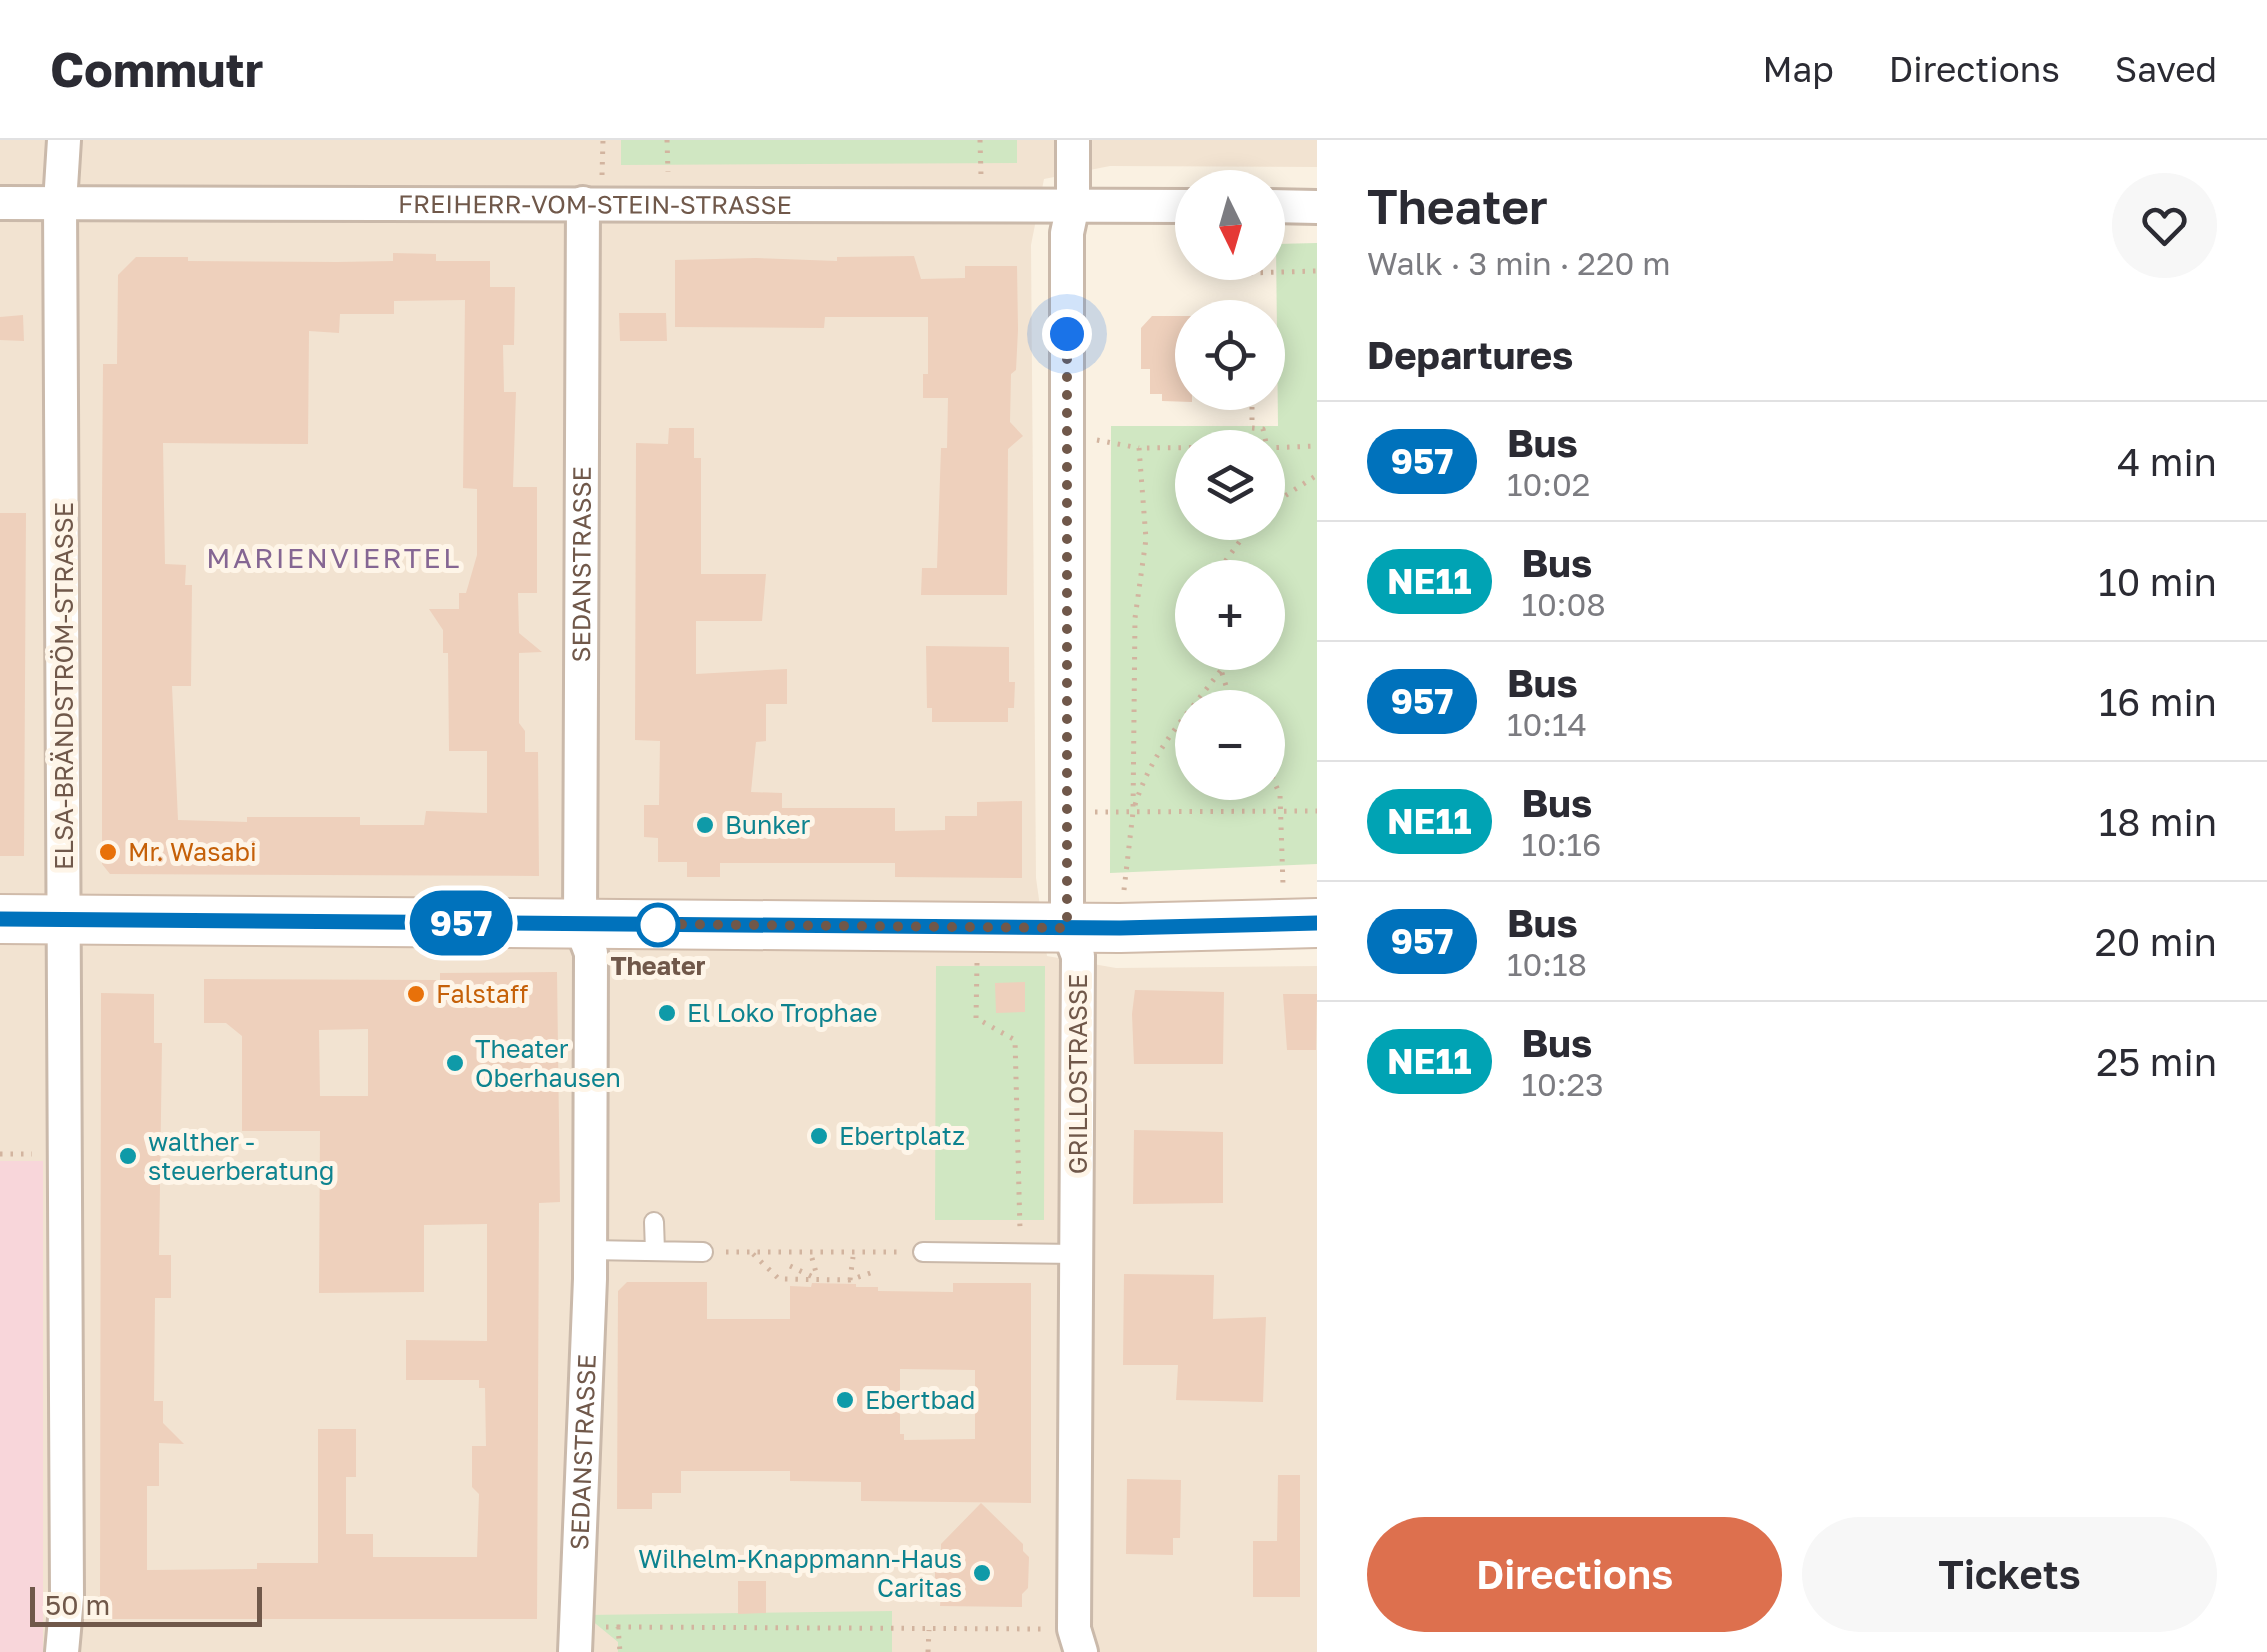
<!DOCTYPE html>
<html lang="en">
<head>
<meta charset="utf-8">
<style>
  body { margin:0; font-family:"Golos Text",sans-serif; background:#f7f7f7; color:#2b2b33; height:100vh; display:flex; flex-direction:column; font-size:38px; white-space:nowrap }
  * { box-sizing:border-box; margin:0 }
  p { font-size:32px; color:#7c7c81 }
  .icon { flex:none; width:55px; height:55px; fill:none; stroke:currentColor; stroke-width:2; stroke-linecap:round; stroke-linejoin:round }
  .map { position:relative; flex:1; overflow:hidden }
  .side { display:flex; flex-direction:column; background:#fff; width:950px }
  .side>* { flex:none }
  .badge { padding:0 20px; border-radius:32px; font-size:35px; line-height:65px }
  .needle { width:65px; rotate:175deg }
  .controls { position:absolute; left:1175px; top:30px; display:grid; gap:20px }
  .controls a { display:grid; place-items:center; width:110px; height:110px; border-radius:50%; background:#fff; box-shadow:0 5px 25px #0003; font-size:50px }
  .scale { position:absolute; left:30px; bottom:25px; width:232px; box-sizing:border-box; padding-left:10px; border:5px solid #70584a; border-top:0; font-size:28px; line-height:35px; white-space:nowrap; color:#70584a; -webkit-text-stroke:8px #fef5e8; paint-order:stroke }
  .you { position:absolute; width:50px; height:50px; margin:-25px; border:8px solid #fff; border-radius:50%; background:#1a73e8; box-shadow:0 0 0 15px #1a73e833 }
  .map>.badge { position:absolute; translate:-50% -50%; box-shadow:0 0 0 5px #fff }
  h2 { padding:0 50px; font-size:38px; line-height:90px }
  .round { display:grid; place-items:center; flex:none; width:105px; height:105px; border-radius:52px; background:#f7f7f7 }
  .headline { display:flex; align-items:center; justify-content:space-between; height:170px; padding:0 50px }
  h1 { font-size:48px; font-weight:600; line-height:75px }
  .button { display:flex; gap:20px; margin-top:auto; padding:20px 50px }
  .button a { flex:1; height:115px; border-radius:60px; background:#dd704e; color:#fff; font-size:40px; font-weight:600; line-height:115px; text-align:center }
  .button a+a { background:#f7f7f7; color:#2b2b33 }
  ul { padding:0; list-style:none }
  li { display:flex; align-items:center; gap:30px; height:120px; padding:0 50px; border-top:2px solid #e1e1e2 }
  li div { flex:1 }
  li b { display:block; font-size:38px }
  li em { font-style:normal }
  li .badge { min-width:110px; font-weight:700; text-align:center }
  header { display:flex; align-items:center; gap:60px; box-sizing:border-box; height:140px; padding:0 50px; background:#fff; border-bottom:2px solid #e1e1e2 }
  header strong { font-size:48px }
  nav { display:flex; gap:55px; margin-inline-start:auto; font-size:35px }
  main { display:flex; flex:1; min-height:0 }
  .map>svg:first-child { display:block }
  .residential { fill:#f2e3d1 }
  .medical { fill:#f8d6da }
  .green { fill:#d0e7c2; fill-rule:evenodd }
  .building { fill:#eed0bc; fill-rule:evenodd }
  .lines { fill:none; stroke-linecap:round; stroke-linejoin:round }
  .lane-casing { stroke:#cab9aa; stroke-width:22 }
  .street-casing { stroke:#cab9aa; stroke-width:38 }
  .secondary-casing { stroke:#d0bbaa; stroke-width:52 }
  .path { stroke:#d2b49f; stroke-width:5; stroke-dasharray:2.5 8; stroke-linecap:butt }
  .lane { stroke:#fff; stroke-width:18 }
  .street { stroke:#fff; stroke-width:32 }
  .secondary { stroke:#fff; stroke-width:48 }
  .line-casing { stroke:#fff; stroke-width:22 }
  .line { stroke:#0072bc; stroke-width:15 }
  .walk { stroke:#70584a; stroke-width:10; stroke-dasharray:0 18 }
  .culture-dot { fill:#0f9aa8; stroke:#fef5e8; stroke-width:4 }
  .food-dot { fill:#e8710a; stroke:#fef5e8; stroke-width:4 }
  .stop-dot { fill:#fff; stroke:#0072bc; stroke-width:5 }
  .labels { text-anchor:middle; stroke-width:10; stroke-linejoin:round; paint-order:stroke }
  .street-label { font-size:25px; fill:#70584a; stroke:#fef5e8 }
  .culture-label { font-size:25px; fill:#0d838f; stroke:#fef5e8; text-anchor:start }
  .food-label { font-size:25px; fill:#c56008; stroke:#fef5e8; text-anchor:start }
  .stop-label { font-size:25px; font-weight:bold; fill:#70584a; stroke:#fef5e8 }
  .neighbourhood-label { font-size:28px; letter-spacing:2.5px; fill:#856693; stroke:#fef5e8 }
</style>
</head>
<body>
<header>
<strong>Commutr</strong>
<nav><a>Map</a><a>Directions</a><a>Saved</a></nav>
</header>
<main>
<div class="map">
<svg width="1317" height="1512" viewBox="0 0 1317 1512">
  <rect width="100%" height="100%" fill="#faf1e2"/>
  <path class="residential" d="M0 0H1317V27L1110 26 1044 39 1031 105 1036 738 1047 816 1116 828 1317 826V1512H0Z"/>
  <path class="medical" d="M0 1021H43V1512H0Z"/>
  <path class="green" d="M621 0H1017V23L621 25Z
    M1317 103V724L1110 733 1111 286H1278L1276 104ZM1192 308H1268V382H1192ZM1192 438H1268V512H1192ZM1192 568H1268V642H1192Z
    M936 826H1045L1044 1080H935Z
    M892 1471V1512H618V1502L585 1475Z"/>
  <path class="building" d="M393 113 436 114V121H490V147H515L514 205H503L504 252H516L513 347H537V453H518L519 493 542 512 519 513V583L525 591V612H538L539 736 110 734 102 724V363L103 224H117L118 135 136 117H188V121L338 122 393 121ZM465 160 463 348 477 349V415L466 453H459V469H429L443 490V513H448L449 611H487V673L426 671 424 685H360V677H247V682L178 680 172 546H191L192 445H185L186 425 165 424 163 303 308 304 309 191 339 193 340 174H394V161Z
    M914 116 921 139 965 138V126H1017L1018 190 1016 230 1011 234 1010 282 1023 296 1008 309 1007 455H921L922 428H937L941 308H947L948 258H923V234H928V177H825L824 188 675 187V120L756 118 837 121V117Z
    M619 173H666L667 201H620Z
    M23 175 24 201 0 200V177Z
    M1152 176H1192V262L1162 261V254H1150V229H1141V188Z
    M669 288H694V318H701V434H766L762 481H696V534L787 529V564H766V601L756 602 751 652 782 653V668H895V691L945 690V676H977V662L1022 661V738L895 737V723H720V737H687V722H658V698L644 697V665H659L660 601 635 600 636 303 668 304Z
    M0 373H26L24 716H0Z
    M926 506 1009 507V542H1015L1014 568H1008V582H932V568H927Z
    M557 832 560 1062 539 1063 537 1479H107L100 1471 101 853 154 854V903H162L159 1115H171V1158H155L154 1261H163V1283L184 1304 159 1303V1346H147V1430L257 1429V1423H318V1289H356V1337H346V1394H373V1417H477L479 1354 472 1347V1306H486L485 1248H479V1240H406V1200L487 1201V1084L424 1085V1152L319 1153 320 991H242V896L226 883H204V839L440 840V833ZM368 889V956H320L319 890Z
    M1025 842V872L996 873 995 843Z
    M1135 850 1224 852 1223 924H1134L1132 874Z
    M1283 854H1317L1316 910H1287Z
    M1134 990 1223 992V1063L1133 1064Z
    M1124 1134 1214 1135 1213 1179 1266 1177 1263 1262 1176 1260 1178 1225H1123Z
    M627 1142H707V1179H790V1146L811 1147 812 1143 856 1144V1147H878V1151L953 1152V1143H1031V1363L861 1361V1342L790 1341V1331H681V1353H652V1369H617L618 1151ZM900 1229 975 1230V1299L904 1300V1294H900Z
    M1278 1335H1300V1457H1253V1401H1277Z
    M1127 1339 1181 1340 1180 1398H1173V1415L1126 1414Z
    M981 1363 1023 1404V1411L1029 1417 1028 1448 1022 1454V1467L940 1466 941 1454 935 1448V1417L941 1411V1404Z
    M738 1441H766V1473L738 1474Z"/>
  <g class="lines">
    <defs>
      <path id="lane" d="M654 1082 655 1111
        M589 1110 703 1112
        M923 1112 1078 1114"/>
      <g id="street">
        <path d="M1073 0V65L1067 93V787L1078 816 1074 1489 1081 1512"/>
        <path id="s1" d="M0 63 1192 66"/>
        <path d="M1268 66 1317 67"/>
        <path d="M62 1512 67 1457 60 63 64 0"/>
        <path id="s2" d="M575 1512 590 1139 591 813 580 784 583 63"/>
      </g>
      <path id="secondary" d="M0 779 1120 788 1317 783"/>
    </defs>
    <use href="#lane" class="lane-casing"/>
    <use href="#street" class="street-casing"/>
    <use href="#secondary" class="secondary-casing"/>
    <path class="path" d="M667 0 668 32
      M980 0 981 36
      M602 35 603 0
      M1250 133 1317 131
      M1251 177V178
      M1097 300 1139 308
      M1266 308 1317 306
      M1268 367 1317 335
      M1213 438 1254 382
      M1220 512 1221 530 1233 568
      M1268 627 1280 655 1283 745
      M1135 665C1153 608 1186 577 1221 530
      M1095 672 1317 671
      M1124 750 1133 672 1135 478 1146 399 1139 308 1267 307 1263 289 1252 288V252
      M977 823 976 878 1015 900 1020 1090
      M0 1014H32
      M726 1112H900
      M753 1114 779 1139 850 1140 876 1131
      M812 1118 817 1136
      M790 1126 815 1138
      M850 1140 853 1117
      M606 1487H618L620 1512
      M618 1487 1045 1489
      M928 1512 929 1490"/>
    <use href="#lane" class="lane"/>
    <use href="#street" class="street"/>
    <use href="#secondary" class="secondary"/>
  </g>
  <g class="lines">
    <defs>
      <path id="line" d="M0 779 1120 788 1317 783"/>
    </defs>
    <use href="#line" class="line-casing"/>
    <use href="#line" class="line"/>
    <path class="walk" d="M658 785 643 784 1067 788V194"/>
  </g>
  <g class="culture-dot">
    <circle cx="705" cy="685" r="10"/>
    <circle cx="667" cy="873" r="10"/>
    <circle cx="455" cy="923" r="10"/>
    <circle cx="819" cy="996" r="10"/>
    <circle cx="128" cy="1016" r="10"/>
    <circle cx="845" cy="1260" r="10"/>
    <circle cx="982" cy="1433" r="10"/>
  </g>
  <g class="food-dot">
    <circle cx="108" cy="712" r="10"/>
    <circle cx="416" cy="854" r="10"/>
  </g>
  <circle class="stop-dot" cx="658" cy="785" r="20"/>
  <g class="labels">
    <g class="street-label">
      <text dy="9" stroke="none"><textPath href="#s1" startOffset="595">FREIHERR-VOM-STEIN-STRASSE</textPath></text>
      <text dy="9" stroke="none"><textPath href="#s2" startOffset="1090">SEDANSTRASSE</textPath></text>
      <text transform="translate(64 546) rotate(-90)" y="9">ELSA-BRÄNDSTRÖM-STRASSE</text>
      <text transform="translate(1078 934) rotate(-90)" y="9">GRILLOSTRASSE</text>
      <text dy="9" stroke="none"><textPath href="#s2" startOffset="200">SEDANSTRASSE</textPath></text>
    </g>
    <g class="culture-label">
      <text x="725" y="694">Bunker</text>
      <text x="687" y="882">El Loko Trophae</text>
      <text x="475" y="918">Theater<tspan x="475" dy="29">Oberhausen</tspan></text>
      <text x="839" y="1005">Ebertplatz</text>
      <text x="148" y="1011">walther -<tspan x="148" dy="29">steuerberatung</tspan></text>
      <text x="865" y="1269">Ebertbad</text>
      <text x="962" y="1428" text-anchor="end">Wilhelm-Knappmann-Haus<tspan x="962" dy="29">Caritas</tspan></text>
    </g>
    <g class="food-label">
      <text x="128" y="721">Mr. Wasabi</text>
      <text x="436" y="863">Falstaff</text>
    </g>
    <g class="stop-label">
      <text x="658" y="835">Theater</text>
    </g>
    <g class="neighbourhood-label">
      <text x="334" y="428">MARIENVIERTEL</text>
    </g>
  </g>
</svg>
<div class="controls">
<a><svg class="needle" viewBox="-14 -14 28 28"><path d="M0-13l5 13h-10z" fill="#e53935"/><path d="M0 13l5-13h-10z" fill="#7c7c81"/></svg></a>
<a><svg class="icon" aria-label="locate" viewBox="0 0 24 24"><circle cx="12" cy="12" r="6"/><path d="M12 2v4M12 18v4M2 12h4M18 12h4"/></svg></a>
<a><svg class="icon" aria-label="layers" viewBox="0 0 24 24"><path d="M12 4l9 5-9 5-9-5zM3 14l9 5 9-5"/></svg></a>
<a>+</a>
<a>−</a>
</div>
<div class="scale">50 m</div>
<div class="you" style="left:1067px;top:194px"></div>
<b class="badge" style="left:461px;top:783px;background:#0072bc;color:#fff">957</b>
</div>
<section class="side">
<div class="headline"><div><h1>Theater</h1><p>Walk · 3 min · 220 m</p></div><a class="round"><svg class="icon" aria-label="heart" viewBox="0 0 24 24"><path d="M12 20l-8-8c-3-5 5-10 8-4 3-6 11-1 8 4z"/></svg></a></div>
<h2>Departures</h2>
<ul>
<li><span class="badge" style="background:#0072bc;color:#fff">957</span><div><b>Bus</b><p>10:02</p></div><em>4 min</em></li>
<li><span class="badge" style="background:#00a3b4;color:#fff">NE11</span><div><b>Bus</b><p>10:08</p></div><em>10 min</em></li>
<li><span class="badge" style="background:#0072bc;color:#fff">957</span><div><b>Bus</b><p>10:14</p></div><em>16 min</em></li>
<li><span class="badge" style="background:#00a3b4;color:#fff">NE11</span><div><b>Bus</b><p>10:16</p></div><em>18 min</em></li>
<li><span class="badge" style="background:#0072bc;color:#fff">957</span><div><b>Bus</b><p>10:18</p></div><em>20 min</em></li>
<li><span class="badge" style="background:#00a3b4;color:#fff">NE11</span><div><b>Bus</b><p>10:23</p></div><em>25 min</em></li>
</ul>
<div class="button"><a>Directions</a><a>Tickets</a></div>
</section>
</main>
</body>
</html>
